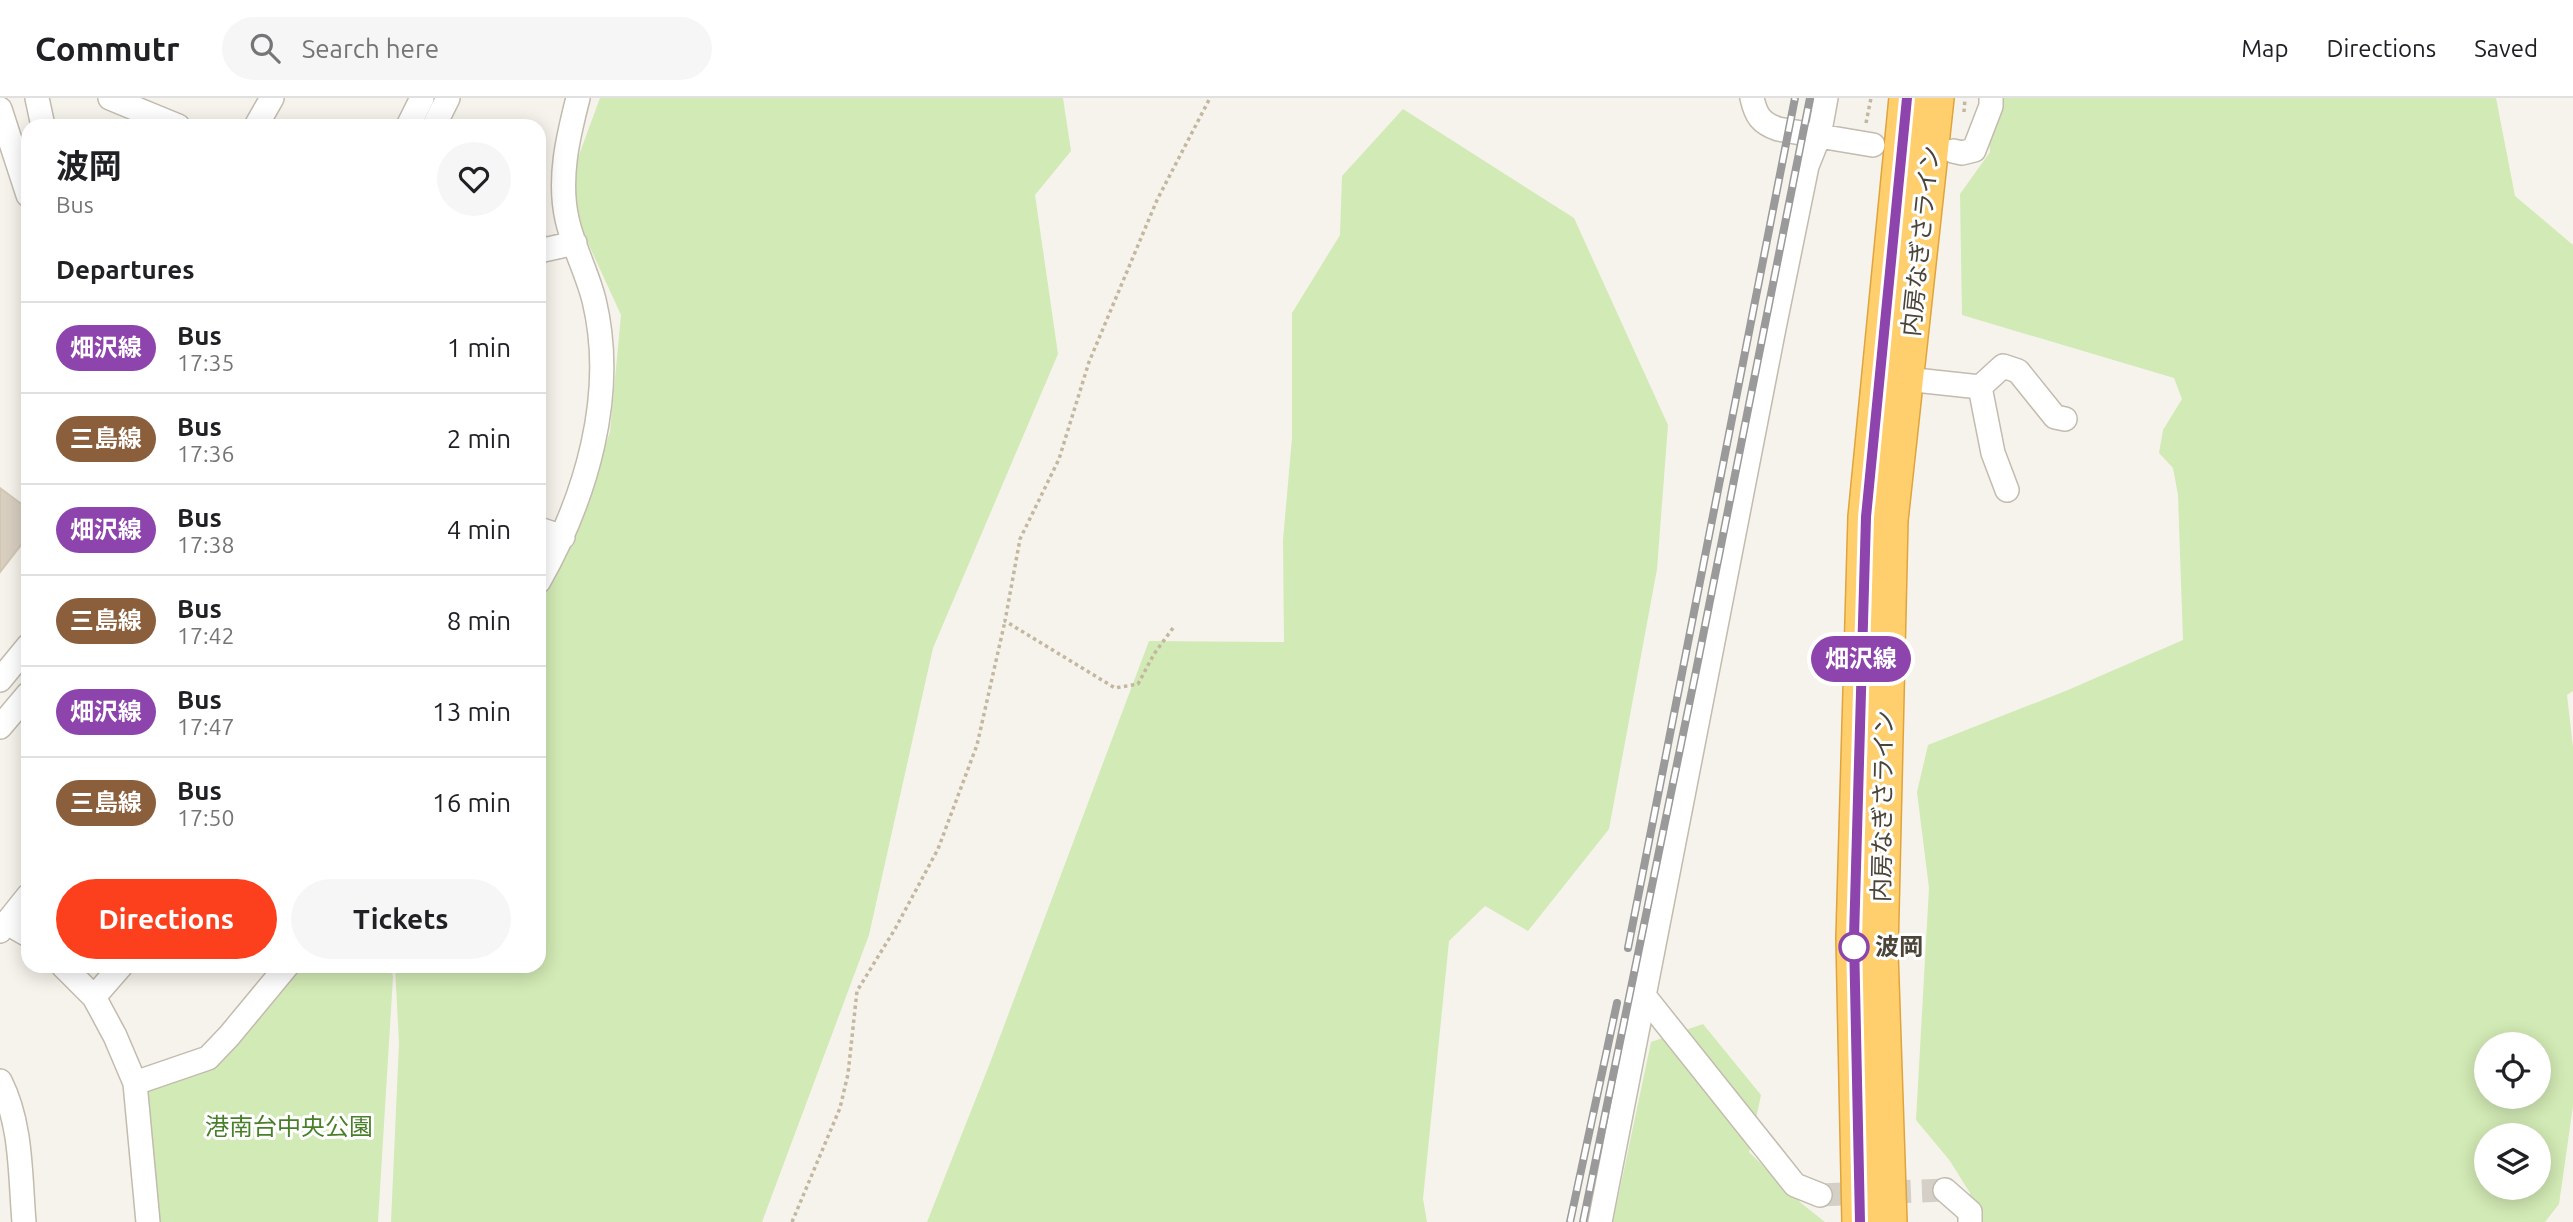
<!DOCTYPE html>
<html lang="en">
<head>
<meta charset="utf-8">
<style>
  body { margin:0; font-family:Ubuntu,"Noto Sans JP",sans-serif; background:#f6f6f6; color:#202124; height:100vh; display:flex; flex-direction:column; font-size:26px; white-space:nowrap }
  * { box-sizing:border-box; margin:0 }
  p { font-size:23px; color:#757577 }
  .icon { flex:none; width:38px; height:38px; fill:none; stroke:currentColor; stroke-width:2; stroke-linecap:round; stroke-linejoin:round }
  .map { position:relative; flex:1; overflow:hidden }
  .drawer { position:absolute; left:21px; top:21px; width:525px; height:854px; display:flex; flex-direction:column; background:#fff; border-radius:21px; box-shadow:0 4px 18px #0003 }
  .drawer>* { flex:none }
  .badge { padding:0 14px; border-radius:23px; font-size:24px; line-height:46px }
  .fabs { position:absolute; left:2474px; top:934px; display:grid; gap:14px }
  .fabs a { display:grid; place-items:center; width:77px; height:77px; border-radius:50%; background:#fff; box-shadow:0 4px 18px #0003; font-size:35px }
  .map>.badge { position:absolute; translate:-50% -50%; box-shadow:0 0 0 4px #fff }
  h2 { padding:0 35px; font-size:26px; line-height:63px }
  .round { display:grid; place-items:center; flex:none; width:74px; height:74px; border-radius:37px; background:#f6f6f6 }
  .overview { display:flex; align-items:center; justify-content:space-between; height:119px; padding:0 35px }
  h1 { font-size:33px; font-weight:700; line-height:52px }
  .primary-button { display:flex; gap:14px; margin-top:auto; padding:14px 35px }
  .primary-button a { flex:1; height:80px; border-radius:42px; background:#fc3f1d; color:#fff; font-size:28px; font-weight:700; line-height:80px; text-align:center }
  .primary-button a+a { background:#f6f6f6; color:#202124 }
  ul { padding:0; list-style:none }
  li { display:flex; align-items:center; gap:21px; height:91px; padding:0 35px; border-top:2px solid #e0e0e0 }
  li div { flex:1 }
  li b { display:block; font-size:26px }
  li em { font-style:normal }
  li .badge { min-width:77px; font-weight:700; text-align:center }
  header { display:flex; align-items:center; gap:42px; box-sizing:border-box; height:98px; padding:0 35px; background:#fff; border-bottom:2px solid #e0e0e0 }
  header strong { font-size:33px }
  nav { display:flex; gap:38px; margin-inline-start:auto; font-size:24px }
  .search { width:490px; height:63px; background:#f6f6f6; display:flex; align-items:center; gap:18px; box-sizing:border-box; padding:0 24px; border-radius:38px; color:#757577; font-size:26px }
  .map>svg:first-child { display:block }
  .green { fill:#d2eab5; fill-rule:evenodd }
  .building { fill:#d8cfc1; stroke:#d3c7b4; stroke-width:2 }
  .lines { fill:none; stroke-linecap:round; stroke-linejoin:round }
  .minor-tunnel { stroke:#d4d0c8; stroke-width:23; stroke-dasharray:23 11; stroke-linecap:butt }
  .minor-casing { stroke:#c2bbae; stroke-width:26 }
  .highway-casing { stroke:#e0a43c; stroke-width:38 }
  .path { stroke:#c4b79f; stroke-width:3.5; stroke-dasharray:3.5 3.5; stroke-linecap:butt }
  .minor { stroke:#fff; stroke-width:23 }
  .highway { stroke:#ffcf6e; stroke-width:35 }
  .rail-casing { stroke:#9a9a9a; stroke-width:8 }
  .rail { stroke:#fff; stroke-width:5; stroke-dasharray:16; stroke-linecap:butt }
  .line-casing { stroke:#fff; stroke-width:16 }
  .line { stroke:#8e44ad; stroke-width:10 }
  .stop-dot { fill:#fff; stroke:#8e44ad; stroke-width:3.5 }
  .labels { text-anchor:middle; stroke-width:6; stroke-linejoin:round; paint-order:stroke }
  .street-label { font-size:24px; fill:#4b4439; stroke:#fff }
  .stop-label { font-size:24px; font-weight:bold; fill:#4b4439; stroke:#fff; text-anchor:start }
  .park-label { font-size:24px; fill:#4a7f2a; stroke:#fff }
</style>
</head>
<body>
<header>
<strong>Commutr</strong>
<div class="search"><svg class="icon" aria-label="search" viewBox="0 0 24 24"><circle cx="10" cy="10" r="6"/><path d="M15 15l6 6"/></svg>Search here</div>
<nav><a>Map</a><a>Directions</a><a>Saved</a></nav>
</header>
<div class="map">
<svg width="2573" height="1124" viewBox="0 0 2573 1124">
  <rect width="100%" height="100%" fill="#f6f3ec"/>
  <path class="green" d="M600 0H1063L1071 53 1035 97 1058 256 933 550 869 837 762 1124H391L399 945 395 868H539V507L577 428 610 334 621 217 565 95Z
    M1986 0H2496L2515 98 2573 147V593L2567 597 2573 649V1008L2559 1106 2545 1124H1965L1970 1095 1950 1063 1916 1022 1929 790 1917 694 1928 647 2068 592 2183 542 2178 397 2173 370 2159 355 2163 332 2182 301 2174 280 1962 217 1960 96 1990 54ZM2487 947H2539V999H2487ZM2487 1038H2539V1090H2487Z
    M1403 11 1574 120 1668 327 1657 471 1609 731 1528 833 1485 808 1449 843 1423 1101 1427 1124H927L990 965 1149 543 1284 544 1283 442 1292 340V215L1340 137 1342 78Z
    M299 868H391L393 879 378 1124H156L147 994 151 991 219 966Z
    M1703 926 1761 997 1749 1054 1801 1105 1825 1124H1613L1651 944Z"/>
  <path class="building" d="M0 390 28 411V438L0 474Z"/>
  <g class="lines">
    <path class="minor-tunnel" d="M1820 1097 1945 1092"/>
    <defs>
      <path id="minor" d="M37 0 43 28
        M110 0 178 28
        M1752 0C1756 18 1761 25 1778 31L1873 47
        M0 11 28 97
        M256 28 272 0
        M408 28 422 0
        M434 28 448 0
        M1953 53 1962 55 1974 52 1991 8V0
        M539 153 575 145
        M1906 281 1980 289 2003 268 2018 273 2055 319 2065 321
        M1980 289 1993 355 2007 392
        M539 431 563 439
        M539 483C586 400 617 297 594 202 587 174 573 149 567 121 558 80 568 39 578 0
        M0 582 28 548
        M0 629 28 596
        M7 825 28 837
        M0 833 28 798
        M63 868 94 899 115 938 135 985 148 1124
        M94 899 121 868
        M1645 899 1795 1087 1820 1097
        M0 983C22 1026 20 1077 24 1124
        M135 985 208 960 229 938 287 868
        M1945 1092 1970 1114V1124
        M1600 1124 1774 230 1807 68 1819 38 1826 0"/>
      <path id="highway" d="M1860 1124 1854 840 1866 419 1907 0
        M1889 1124 1880 854 1890 422 1936 0"/>
    </defs>
    <use href="#minor" class="minor-casing"/>
    <use href="#highway" class="highway-casing"/>
    <path class="path" d="M1964 14 1965 0
      M1866 25 1871 0
      M1173 530 1154 556 1138 586 1115 590 1005 523 1020 441 1059 361 1089 264 1157 102 1210 0
      M792 1124 840 1010 848 976 857 893 895 831 938 751 977 647 1005 523"/>
    <use href="#minor" class="minor"/>
    <use href="#highway" class="highway"/>
    <defs>
      <path id="rail" d="M1628 850 1795 0
        M1570 1124 1617 905
        M1583 1124 1696 573 1810 0"/>
    </defs>
    <use href="#rail" class="rail-casing"/>
    <use href="#rail" class="rail"/>
  </g>
  <g class="lines">
    <defs>
      <path id="line" d="M1860 1124 1854 840 1866 419 1907 0"/>
    </defs>
    <use href="#line" class="line-casing"/>
    <use href="#line" class="line"/>
  </g>
  <circle class="stop-dot" cx="1854" cy="849" r="14"/>
  <g class="labels">
    <g class="street-label">
      <text transform="translate(1921 143) rotate(-84)" y="8">内房なぎさライン</text>
      <text transform="translate(1883 708) rotate(-89)" y="8">内房なぎさライン</text>
    </g>
    <g class="stop-label">
      <text x="1875" y="857">波岡</text>
    </g>
    <g class="park-label">
      <text x="289" y="1037">港南台中央公園</text>
    </g>
  </g>
</svg>
<div class="fabs">
<a><svg class="icon" aria-label="locate" viewBox="0 0 24 24"><circle cx="12" cy="12" r="6"/><path d="M12 2v4M12 18v4M2 12h4M18 12h4"/></svg></a>
<a><svg class="icon" aria-label="layers" viewBox="0 0 24 24"><path d="M12 4l9 5-9 5-9-5zM3 14l9 5 9-5"/></svg></a>
</div>
<b class="badge" style="left:1861px;top:561px;background:#8e44ad;color:#fff">畑沢線</b>
<section class="drawer">
<div class="overview"><div><h1>波岡</h1><p>Bus</p></div><a class="round"><svg class="icon" aria-label="heart" viewBox="0 0 24 24"><path d="M12 20l-8-8c-3-5 5-10 8-4 3-6 11-1 8 4z"/></svg></a></div>
<h2>Departures</h2>
<ul>
<li><span class="badge" style="background:#8e44ad;color:#fff">畑沢線</span><div><b>Bus</b><p>17:35</p></div><em>1 min</em></li>
<li><span class="badge" style="background:#8b5e3c;color:#fff">三島線</span><div><b>Bus</b><p>17:36</p></div><em>2 min</em></li>
<li><span class="badge" style="background:#8e44ad;color:#fff">畑沢線</span><div><b>Bus</b><p>17:38</p></div><em>4 min</em></li>
<li><span class="badge" style="background:#8b5e3c;color:#fff">三島線</span><div><b>Bus</b><p>17:42</p></div><em>8 min</em></li>
<li><span class="badge" style="background:#8e44ad;color:#fff">畑沢線</span><div><b>Bus</b><p>17:47</p></div><em>13 min</em></li>
<li><span class="badge" style="background:#8b5e3c;color:#fff">三島線</span><div><b>Bus</b><p>17:50</p></div><em>16 min</em></li>
</ul>
<div class="primary-button"><a>Directions</a><a>Tickets</a></div>
</section>
</div>
</body>
</html>
